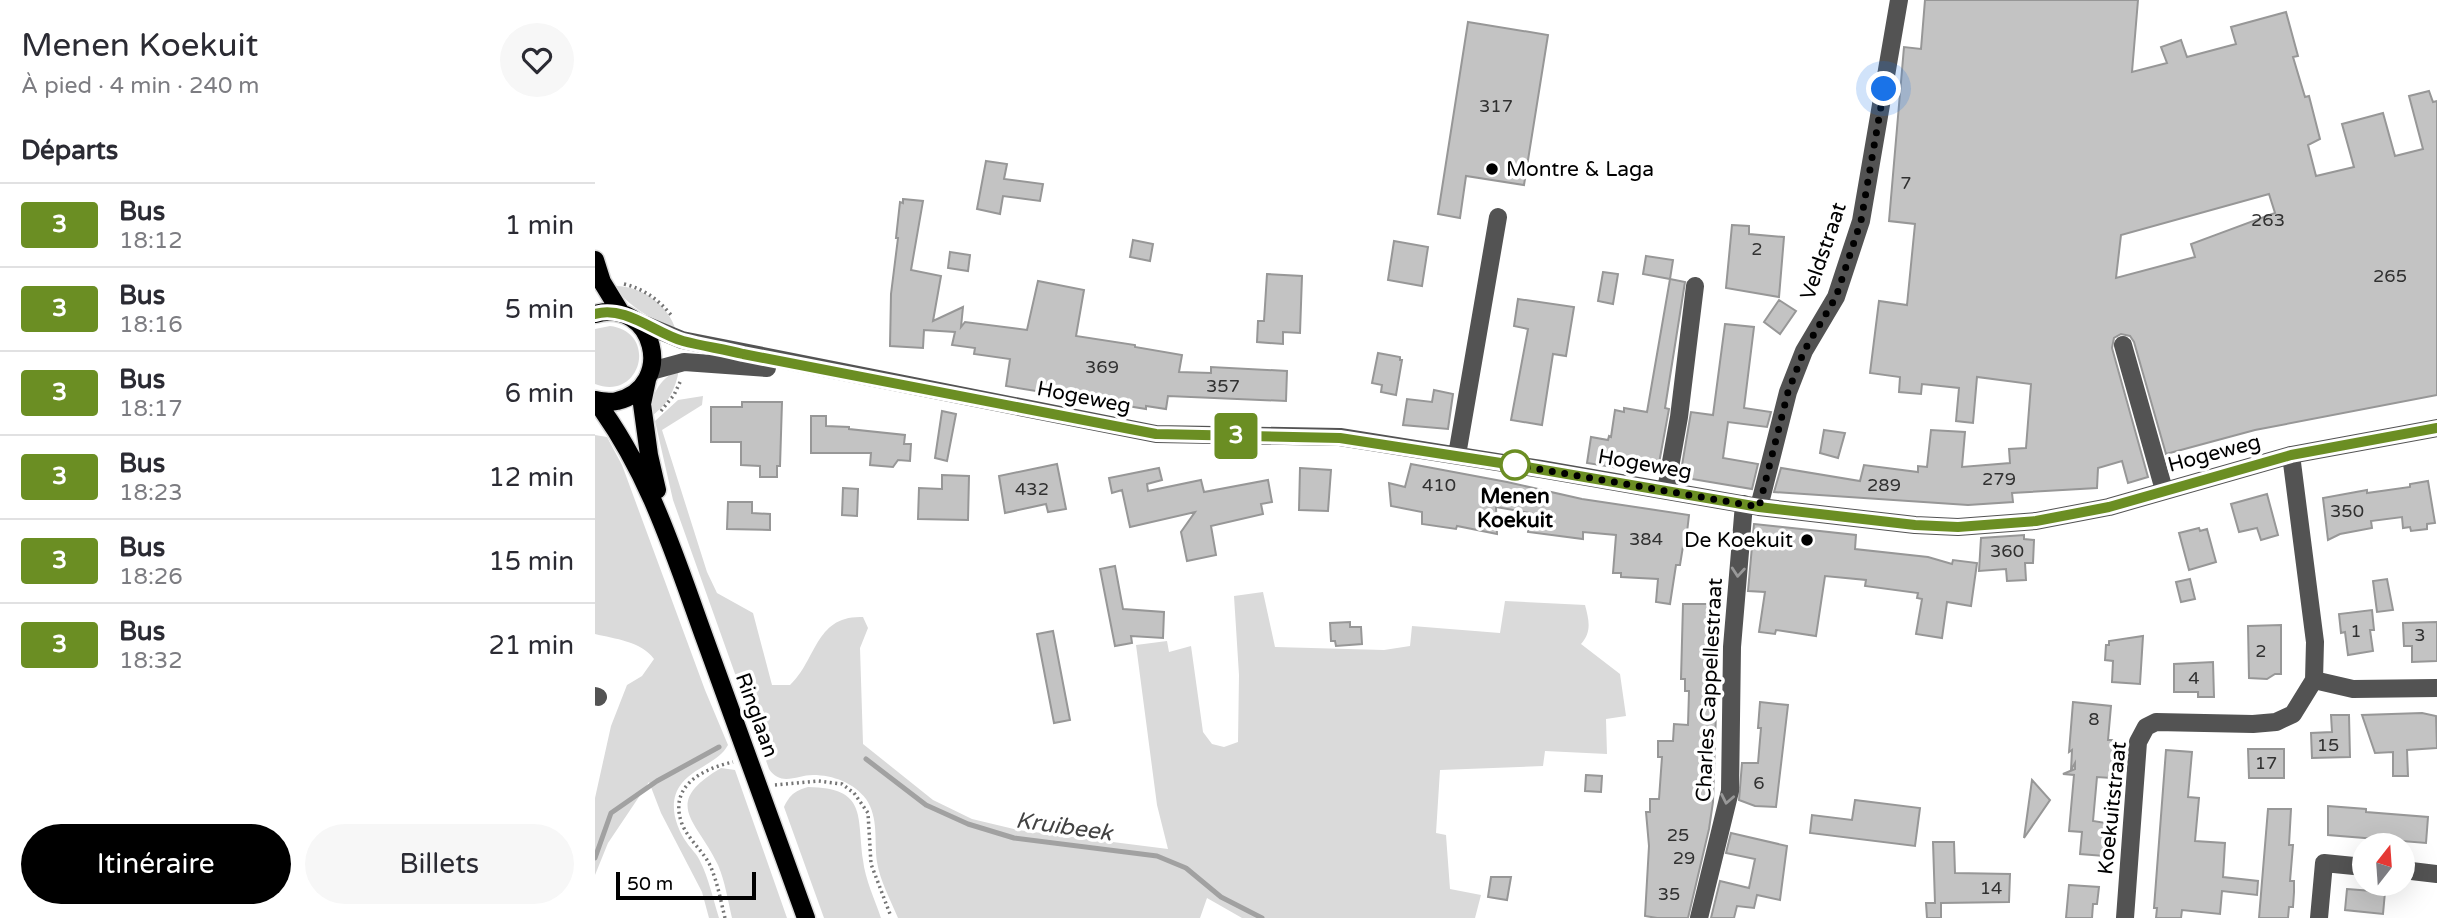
<!DOCTYPE html>
<html lang="fr">
<head>
<meta charset="utf-8">
<style>
  body { margin:0; font-family:"Varela Round",sans-serif; background:#f7f7f7; color:#2b2b33; height:100vh; display:flex; flex-direction:column; font-size:26px; white-space:nowrap }
  * { box-sizing:border-box; margin:0 }
  p { font-size:23px; color:#7c7c81 }
  .icon { flex:none; width:38px; height:38px; fill:none; stroke:currentColor; stroke-width:2; stroke-linecap:round; stroke-linejoin:round }
  .map { position:relative; flex:1; overflow:hidden }
  .side { display:flex; flex-direction:column; background:#fff; width:595px }
  .side>* { flex:none }
  .badge { padding:0 14px; border-radius:5px; font-size:24px; line-height:46px }
  .needle { width:46px; rotate:17deg }
  .buttons { position:absolute; left:1757px; top:833px; display:grid; gap:14px }
  .buttons a { display:grid; place-items:center; width:63px; height:63px; border-radius:50%; background:#fff; box-shadow:0 7px 28px #0002; font-size:35px }
  .scale { position:absolute; left:21px; bottom:18px; width:140px; box-sizing:border-box; padding-left:7px; border:4px solid #000; border-top:0; font-size:19px; line-height:24px; white-space:nowrap; color:#000; -webkit-text-stroke:5px #fff; paint-order:stroke }
  .you { position:absolute; width:35px; height:35px; margin:-18px; border:5px solid #fff; border-radius:50%; background:#1a73e8; box-shadow:0 0 0 10px #1a73e833 }
  .map>.badge { position:absolute; translate:-50% -50%; box-shadow:0 0 0 4px #fff }
  h2 { padding:0 21px; font-size:26px; line-height:63px }
  .round { display:grid; place-items:center; flex:none; width:74px; height:74px; border-radius:37px; background:#f7f7f7 }
  .headline { display:flex; align-items:center; justify-content:space-between; height:119px; padding:0 21px }
  h1 { font-size:33px; font-weight:600; line-height:52px }
  .cta { display:flex; gap:14px; margin-top:auto; padding:14px 21px }
  .cta a { flex:1; height:80px; border-radius:42px; background:#000; color:#fff; font-size:28px; font-weight:600; line-height:80px; text-align:center }
  .cta a+a { background:#f7f7f7; color:#2b2b33 }
  ul { padding:0; list-style:none }
  li { display:flex; align-items:center; gap:21px; height:84px; padding:0 21px; border-top:2px solid #e1e1e2 }
  li div { flex:1 }
  li b { display:block; font-size:26px }
  li em { font-style:normal }
  li .badge { min-width:77px; font-weight:700; text-align:center }
  main { display:flex; flex:1; min-height:0 }
  .map>svg:first-child { display:block }
  .green { fill:#dadada }
  .lines { fill:none; stroke-linecap:round; stroke-linejoin:round }
  .stream { stroke:#a1a1a1; stroke-width:5 }
  .building { fill:#c3c3c3; stroke:#979797; stroke-width:2; fill-rule:evenodd }
  .major-casing { stroke:#dbdbdb; stroke-width:21 }
  .path { stroke:#757575; stroke-width:3.5; stroke-dasharray:2 3.5; stroke-linecap:butt }
  .minor { stroke:#535353; stroke-width:18 }
  .major { stroke:#000; stroke-width:18 }
  .oneway { stroke:#989898 }
  .line-casing { stroke:#fff; stroke-width:16 }
  .line { stroke:#6b8e23; stroke-width:10 }
  .walk { stroke:#000; stroke-width:7; stroke-dasharray:0 12.6 }
  .poi-dot { fill:#000; stroke:#fff; stroke-width:2.5 }
  .stop-dot { fill:#fff; stroke:#6b8e23; stroke-width:3.5 }
  .labels { text-anchor:middle; stroke-width:7; stroke-linejoin:round; paint-order:stroke }
  .number-label { font-size:18px; fill:#313131 }
  .poi-label { font-size:21px; fill:#000; stroke:#fff; text-anchor:start }
  .street-label { font-size:21px; fill:#000; stroke:#fff }
  .stop-label { font-size:21px; font-weight:bold; fill:#000; stroke:#fff }
  .water-label { font-size:23px; font-style:italic; fill:#424242; stroke:#fff }
</style>
</head>
<body>
<main>
<section class="side">
<div class="headline"><div><h1>Menen Koekuit</h1><p>À pied · 4 min · 240 m</p></div><a class="round"><svg class="icon" aria-label="heart" viewBox="0 0 24 24"><path d="M12 20l-8-8c-3-5 5-10 8-4 3-6 11-1 8 4z"/></svg></a></div>
<h2>Départs</h2>
<ul>
<li><span class="badge" style="background:#6b8e23;color:#fff">3</span><div><b>Bus</b><p>18:12</p></div><em>1 min</em></li>
<li><span class="badge" style="background:#6b8e23;color:#fff">3</span><div><b>Bus</b><p>18:16</p></div><em>5 min</em></li>
<li><span class="badge" style="background:#6b8e23;color:#fff">3</span><div><b>Bus</b><p>18:17</p></div><em>6 min</em></li>
<li><span class="badge" style="background:#6b8e23;color:#fff">3</span><div><b>Bus</b><p>18:23</p></div><em>12 min</em></li>
<li><span class="badge" style="background:#6b8e23;color:#fff">3</span><div><b>Bus</b><p>18:26</p></div><em>15 min</em></li>
<li><span class="badge" style="background:#6b8e23;color:#fff">3</span><div><b>Bus</b><p>18:32</p></div><em>21 min</em></li>
</ul>
<div class="cta"><a>Itinéraire</a><a>Billets</a></div>
</section>
<div class="map">
<svg width="1842" height="918" viewBox="0 0 1842 918">
  <rect width="100%" height="100%" fill="#fff"/>
  <path class="green" d="M19 286C46 285 74 305 81 331 61 322 31 305 19 286Z
    M15 326C64 332 46 402 0 384V329Z
    M84 369C81 390 71 408 53 418 57 395 62 381 84 369Z
    M108 396 107 405 67 430 112 572 122 593 158 613 177 685H195C222 660 220 615 268 617L273 628 265 648 268 744 338 800 377 819 423 830 573 849 562 805 541 645 572 641 574 652 596 646 608 732 617 744 629 747 643 742 644 675 639 596 668 592 680 647 789 650 815 646 817 626 905 633 910 601 990 605C994 620 997 632 986 644L1025 674 1031 716 1011 719 1012 754 950 751 948 766 845 770 841 833 851 835 855 889 886 895 880 918H647L612 898 605 918H303C296 901 285 881 282 862 279 841 284 818 271 799 259 783 238 775 218 775 202 775 186 787 174 769L78 500 60 421 83 400Z
    M0 435 12 437 27 465 110 690 133 745C123 763 100 767 87 783 72 801 80 826 92 843 96 849 102 854 105 861 114 879 118 899 124 918H114L107 892 66 813 54 782 13 843 0 875V798L16 726 32 685 47 676 59 659C46 641 20 639 0 634Z
    M126 768 140 770 192 918H137C133 901 130 881 123 865 102 820 65 804 126 768Z
    M213 787C272 788 262 815 268 860 270 879 280 900 286 918H229L189 807C195 795 199 791 213 787Z"/>
  <g class="lines">
    <path class="stream" d="M271 759 331 805 373 824 419 838 562 856 591 868 626 897 667 918
      M0 858 16 813 62 781 124 747"/>
  </g>
  <path class="building" d="M1330 0H1543L1537 72 1572 63 1566 47 1586 40 1592 57 1641 44 1636 27 1691 12 1703 56 1698 57 1710 97 1714 96 1725 139 1713 145 1721 176 1759 167 1747 124 1788 113 1800 156 1828 149 1814 96 1834 91 1838 102 1842 101V395L1660 430 1571 454 1539 342 1535 336 1526 334 1519 338 1517 348 1553 477 1533 483 1527 461 1503 468 1502 488 1417 493 1418 502 1373 505 1179 492 1186 468 1265 481 1269 465 1323 472V466L1332 467 1336 430 1370 432 1367 467 1415 463 1414 449 1431 448 1436 384 1382 377 1378 423 1361 421 1364 388 1327 384 1326 394 1304 392 1305 377 1275 373 1284 301 1312 305 1320 224 1294 221 1309 47 1326 49ZM1674 194 1680 213 1596 244 1600 257 1521 278 1526 235Z
    M873 22 953 35 929 185 871 176 865 218 843 214Z
    M391 161 412 164 409 179 448 184 445 201 408 196 405 214 382 209Z
    M308 199 328 201 316 270 346 276 338 321 368 307 366 327 370 322 432 330 443 281 489 290 481 336 540 345V347L587 355 584 372 616 373V367L692 371 691 401 573 396 571 409 551 406V409L411 386 415 359 379 354 380 348 357 345 360 332 329 330 328 348 295 346 296 294 303 238H301L305 202 308 203Z
    M1137 225 1154 226V234L1189 237 1184 297 1131 288Z
    M538 240 558 244 555 261 535 257Z
    M799 241 833 247 827 286 793 280Z
    M355 252 375 255 373 271 353 268Z
    M1051 256 1078 260 1075 279 1048 274Z
    M1008 272 1023 274 1018 304 1003 301Z
    M672 274 707 276 705 333 688 332V344L662 342 663 321H669Z
    M1075 279 1090 282 1070 408 1074 409 1062 474 992 463 996 437 1013 440 1014 436 1016 437 1020 410 1029 412V408L1052 412Z
    M923 299 979 307 971 356 958 354 947 425 916 420 933 329 919 326Z
    M1184 300 1201 311 1185 334 1169 322Z
    M1130 324 1159 327 1149 408 1176 412 1172 427 1133 422 1128 458 1163 464 1157 489 1085 477 1096 412 1118 415Z
    M783 353 805 357V360H807L801 395 786 392 787 385 777 383Z
    M839 390 858 394 853 429 808 425 812 399 837 402Z
    M147 402H187L185 466H182V477H165V466L146 465V442H116V407H147Z
    M347 411 361 414 352 461 340 458Z
    M216 416H231V426L254 427V429L310 435 309 444H316L315 461 303 460 298 467 275 465 276 453H216Z
    M1229 430 1250 433 1243 458 1225 453Z
    M462 464 471 509 453 512 451 504 410 513 404 476Z
    M816 464 912 482 987 499 1094 515 1091 541 1089 540 1085 565H1081L1075 604 1061 602 1063 579 1026 577V573H1018L1021 535 988 532V539L933 532 935 513 901 507 902 534 862 526 861 529 827 524V512L796 506 794 483 810 487Z
    M564 468 567 480 552 484 553 491 606 480 609 492 673 480 677 502 666 504 668 514 616 526 621 555 592 561 586 532 600 512 535 527 527 490 517 493 514 478Z
    M705 468 736 470 733 511 704 510Z
    M347 475 374 476 373 520 323 519 324 488 347 489Z
    M1833 481 1840 523 1832 524V529L1816 531 1815 527 1808 528 1807 517 1776 521 1777 528 1745 534 1733 540 1728 498 1772 490V493L1815 487V484Z
    M248 488 263 489 262 516 247 515Z
    M1672 494 1683 535 1666 540 1662 528 1644 532 1636 504Z
    M133 502H157V513L175 514V530L132 529Z
    M1159 524 1261 535 1260 549 1333 557 1357 564 1358 560 1382 563 1376 606 1352 602 1347 638 1321 634 1327 599 1322 598 1323 593 1270 586 1271 580 1230 576 1221 636 1181 630 1180 634 1164 632 1170 592 1153 591Z
    M1604 528 1605 531 1612 529 1621 562 1594 570 1584 533Z
    M1429 535V539L1439 540 1438 563H1430L1431 580 1412 581 1411 569 1384 571 1386 538Z
    M520 566 528 609 569 612 568 638 536 636 537 643 520 646 505 569Z
    M1595 579 1600 599 1586 602 1581 582Z
    M1792 579 1798 610 1782 612 1778 581Z
    M1088 604H1118L1116 666 1117 684 1122 683 1118 802 1114 829 1093 918H1062L1050 916 1054 846 1051 812H1055V799H1064L1067 757H1063V741H1078L1079 724 1093 725 1094 691H1090V679H1086Z
    M1777 610 1779 630H1775L1778 651 1753 655 1750 632 1746 633 1744 614Z
    M755 622V627H766L767 644 741 646 740 641H736L735 623Z
    M1842 622V661L1817 662V646H1809L1808 623Z
    M1686 625V674H1680L1672 679 1654 678 1653 626Z
    M458 631 475 720 459 723 442 634Z
    M1548 636 1545 684 1517 682 1518 661 1510 660 1511 645H1514V641Z
    M1618 662 1619 697H1603V692H1579V664Z
    M1165 702 1193 705 1181 807 1160 806 1144 800 1147 763H1163L1166 728H1163Z
    M1478 702 1516 706 1513 740H1518L1516 778 1502 777 1498 821 1511 823 1509 856 1485 854 1487 832 1474 831 1479 775 1468 774 1480 769V763L1476 770 1477 750 1474 752Z
    M1827 713 1841 716 1842 748 1812 750 1813 776H1798V752L1780 753 1767 715Z
    M1736 715H1754L1755 757 1717 758 1716 733 1737 732Z
    M1653 749H1689V778H1654Z
    M1571 750 1597 752 1593 797 1604 798 1600 841 1630 843 1628 877 1663 881 1662 895 1627 891 1625 914 1587 910 1586 918H1561L1562 908H1559Z
    M991 775 1007 776 1006 792 990 791Z
    M1437 780 1455 800 1429 838Z
    M1260 800 1325 808 1320 846 1215 833 1217 815 1257 820Z
    M1733 806 1771 809V812L1833 817 1831 843 1733 835Z
    M1673 809H1696L1694 845H1698L1695 881H1699V892L1698 907H1694L1693 918H1664Z
    M1136 833 1192 846 1185 900 1162 895 1159 908 1142 906 1139 918H1116L1125 881 1154 888 1160 859 1131 853Z
    M1338 842H1359L1360 873 1415 874 1414 902 1346 903V918H1332L1331 903H1340Z
    M896 877H916L912 900 893 897Z
    M1474 885 1504 887 1502 904H1498L1497 918H1471Z
    M1752 889 1790 892 1788 914 1750 910Z"/>
  <g class="lines">
    <defs>
      <path id="major" d="M0 260 7 282 26 313
        M0 314C59 297 82 386 22 401 16 403 7 401 0 400
        M52 380 47 404 54 455 62 490
        M0 400C55 473 80 557 111 642 144 734 178 826 211 918"/>
    </defs>
    <use href="#major" class="major-casing"/>
    <path class="path" d="M29 284C49 289 63 299 77 316
      M66 411 79 395 86 380
      M180 785 223 781 247 784 259 793 273 813 276 864 295 914
      M130 918C126 902 123 885 117 870 111 853 94 841 87 824 73 786 107 769 138 762"/>
    <path class="minor" d="M41 321 87 340 561 434 745 437 946 469 1164 507 1320 525 1363 527 1441 521 1514 507 1696 455 1842 428
      M1528 345 1569 490
      M56 371 89 362 172 368
      M862 455 903 217
      M1071 490 1084 417 1100 286
      M1164 507 1193 392 1209 351 1241 297 1266 221 1304 0
      M1719 680 1758 689 1842 688
      M0 696 3 697
      M1808 870 1842 874
      M1104 918 1135 791 1137 647 1149 504
      M1530 918 1543 742 1551 727 1561 722 1658 724 1681 722 1698 714 1719 680 1720 642 1696 455
      M1724 918 1729 863 1769 867"/>
    <use href="#major" class="major"/>
  </g>
  <defs><path id="oneway-chevron" d="M-2-3.5L2.5 0L-2 3.5" fill="none" stroke-width="1.6" stroke-linecap="round" stroke-linejoin="round" transform="scale(1.75)"/></defs>
  <g class="oneway">
    <use href="#oneway-chevron" transform="translate(1143 572) rotate(95)"/>
    <use href="#oneway-chevron" transform="translate(1132 799) rotate(101)"/>
  </g>
  <g class="lines">
    <defs>
      <path id="line" d="M0 314C30 305 60 333 88 341 107 346 128 349 148 354L561 434 745 438 925 466 1164 507 1320 525 1363 527 1441 521 1514 507 1696 455 1842 428"/>
    </defs>
    <use href="#line" class="line-casing"/>
    <use href="#line" class="line"/>
    <path class="walk" d="M920 465 1164 507 1193 392 1209 351 1241 297 1266 221 1289 89"/>
  </g>
  <g class="poi-dot">
    <circle cx="897" cy="169" r="7"/>
    <circle cx="1212" cy="540" r="7"/>
  </g>
  <circle class="stop-dot" cx="920" cy="465" r="14"/>
  <g class="labels">
    <g class="number-label">
      <text x="901" y="112">317</text>
      <text x="1311" y="189">7</text>
      <text x="1673" y="226">263</text>
      <text x="1162" y="255">2</text>
      <text x="1795" y="282">265</text>
      <text x="507" y="373">369</text>
      <text x="628" y="392">357</text>
      <text x="1404" y="485">279</text>
      <text x="844" y="491">410</text>
      <text x="1289" y="491">289</text>
      <text x="437" y="495">432</text>
      <text x="1752" y="517">350</text>
      <text x="1051" y="545">384</text>
      <text x="1412" y="557">360</text>
      <text x="1761" y="637">1</text>
      <text x="1825" y="641">3</text>
      <text x="1666" y="657">2</text>
      <text x="1599" y="684">4</text>
      <text x="1499" y="725">8</text>
      <text x="1733" y="751">15</text>
      <text x="1671" y="769">17</text>
      <text x="1164" y="789">6</text>
      <text x="1083" y="841">25</text>
      <text x="1089" y="864">29</text>
      <text x="1396" y="894">14</text>
      <text x="1074" y="900">35</text>
    </g>
    <g class="poi-label">
      <text x="911" y="176">Montre &amp; Laga</text>
      <text x="1198" y="547" text-anchor="end">De Koekuit</text>
    </g>
    <g class="street-label">
      <text transform="translate(1228 251) rotate(-71)" y="7">Veldstraat</text>
      <text transform="translate(489 397) rotate(11)" y="7">Hogeweg</text>
      <text transform="translate(1619 453) rotate(-15)" y="7">Hogeweg</text>
      <text transform="translate(1050 464) rotate(10)" y="7">Hogeweg</text>
      <text transform="translate(1114 690) rotate(-87)" y="7">Charles Cappellestraat</text>
      <text transform="translate(162 715) rotate(70)" y="7">Ringlaan</text>
      <text transform="translate(1517 808) rotate(-84)" y="7">Koekuitstraat</text>
    </g>
    <g class="stop-label">
      <text x="920" y="503">Menen<tspan x="920" dy="24">Koekuit</tspan></text>
    </g>
    <g class="water-label">
      <text transform="translate(469 826) rotate(8)" y="8">Kruibeek</text>
    </g>
  </g>
</svg>
<div class="buttons">
<a><svg class="needle" viewBox="-14 -14 28 28"><path d="M0-13l5 13h-10z" fill="#e53935"/><path d="M0 13l5-13h-10z" fill="#7c7c81"/></svg></a>
</div>
<div class="scale">50 m</div>
<div class="you" style="left:1289px;top:89px"></div>
<b class="badge" style="left:641px;top:436px;background:#6b8e23;color:#fff">3</b>
</div>
</main>
</body>
</html>
